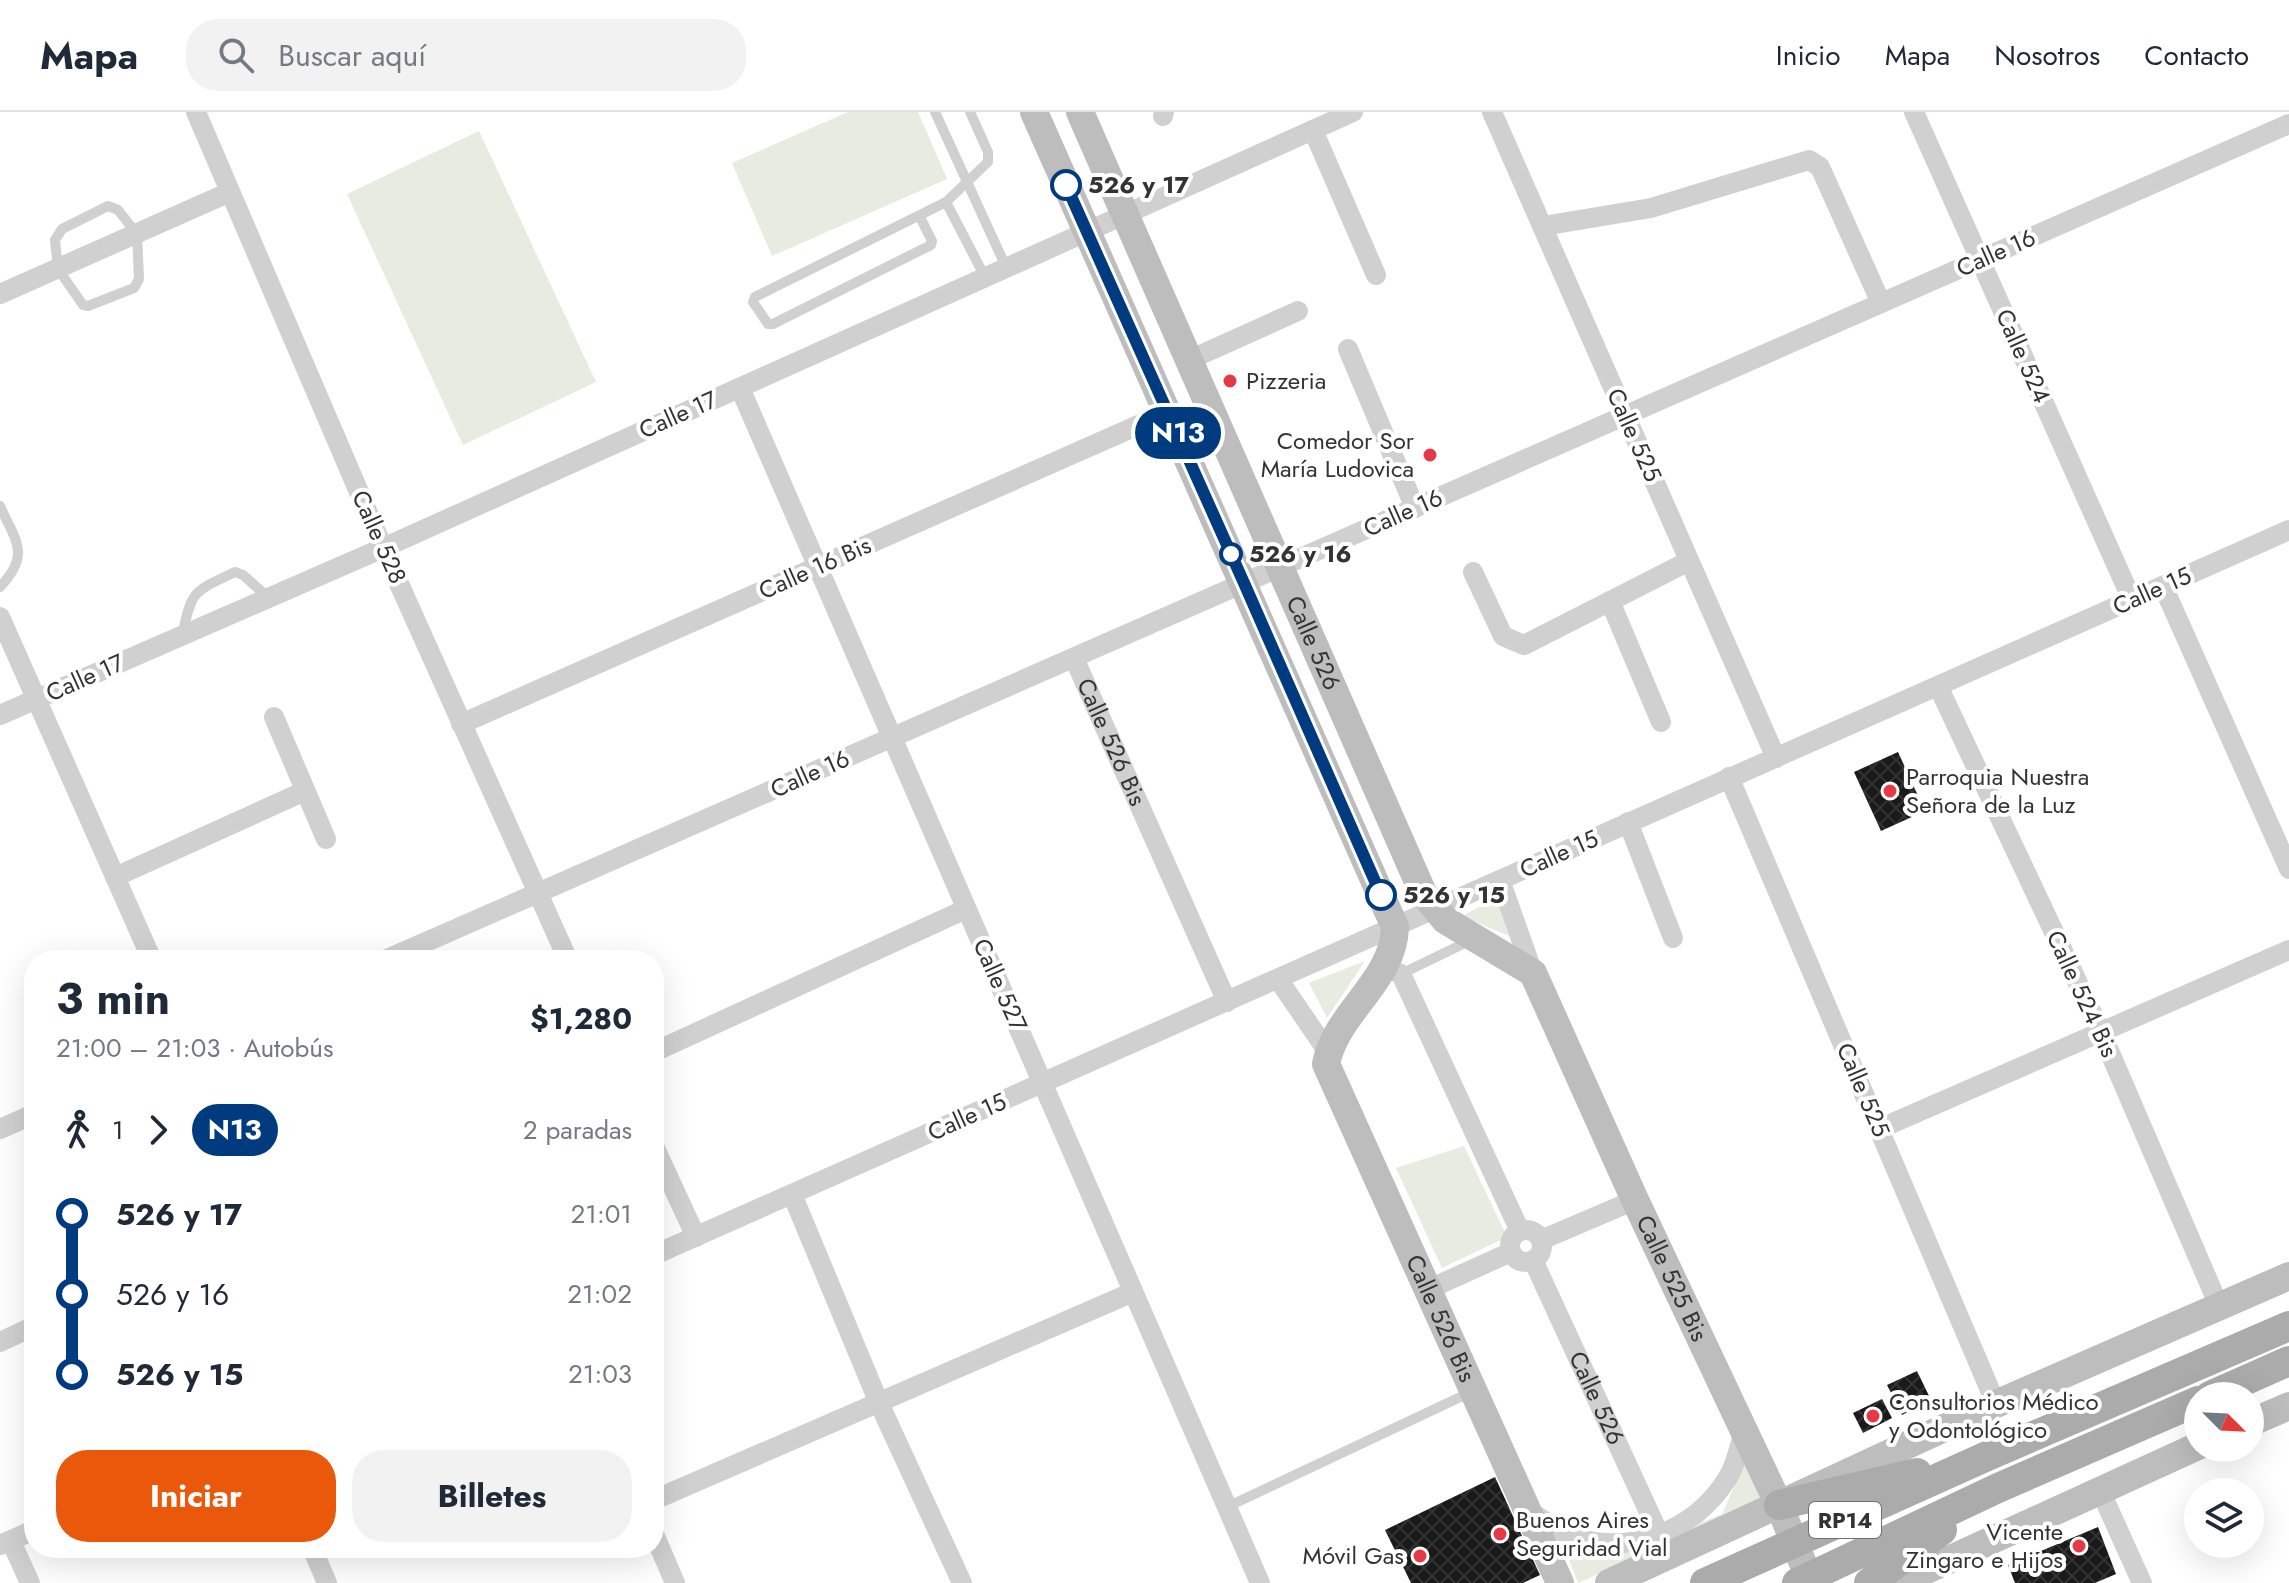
<!DOCTYPE html>
<html lang="es">
<head>
<meta charset="utf-8">
<style>
  body { margin:0; font-family:Jost,sans-serif; background:#f2f2f3; color:#1f2937; height:100vh; display:flex; flex-direction:column; font-size:30px; white-space:nowrap }
  * { box-sizing:border-box; margin:0 }
  p { font-size:26px; color:#747a83 }
  .icon { flex:none; width:44px; height:44px; fill:none; stroke:currentColor; stroke-width:2; stroke-linecap:round; stroke-linejoin:round }
  .map { position:relative; flex:1; overflow:hidden }
  .sheet { position:absolute; left:24px; top:838px; width:640px; height:608px; display:flex; flex-direction:column; background:#fff; border-radius:32px; box-shadow:0 8px 32px #0002 }
  .sheet>* { flex:none }
  .badge { padding:0 16px; border-radius:26px; font-size:28px; line-height:52px }
  .needle { width:52px; rotate:114deg }
  .fabs { position:absolute; left:2184px; top:1270px; display:grid; gap:16px }
  .fabs a { display:grid; place-items:center; width:80px; height:80px; border-radius:50%; background:#fff; box-shadow:0 8px 32px #0002; font-size:40px }
  .map>.badge { position:absolute; translate:-50% -50%; box-shadow:0 0 0 4px #fff }
  .legs { display:flex; align-items:center; gap:12px; height:88px; padding:0 32px; font-size:26px }
  .legs p { margin-inline-start:auto }
  .head { display:flex; align-items:center; justify-content:space-between; height:136px; padding:0 32px }
  h1 { font-size:44px; font-weight:700; line-height:60px }
  .action { display:flex; gap:16px; margin-top:auto; padding:16px 32px }
  .action a { flex:1; height:92px; border-radius:32px; background:#ea580c; color:#fff; font-size:32px; font-weight:700; line-height:92px; text-align:center }
  .action a+a { background:#f2f2f3; color:#1f2937 }
  ul { padding:0 32px; list-style:none }
  li { display:flex; align-items:center; gap:28px; height:80px; font-size:30px }
  li i { display:grid; place-items:center; width:12px; height:100%; margin:0 10px; background:currentColor }
  li i::after { content:''; width:20px; height:20px; margin:-10px; border:6px solid; border-radius:50%; background:#fff }
  li p { margin-inline-start:auto }
  li:first-child i { background:linear-gradient(#0000 50%,currentColor 0) }
  li:last-child i { background:linear-gradient(currentColor 50%,#0000 0) }
  header { display:flex; align-items:center; gap:48px; box-sizing:border-box; height:112px; padding:0 40px; background:#fff; border-bottom:2px solid #e0e1e3 }
  header strong { font-size:38px }
  nav { display:flex; gap:44px; margin-inline-start:auto; font-size:28px }
  .search { width:560px; height:72px; background:#f2f2f3; display:flex; align-items:center; gap:20px; box-sizing:border-box; padding:0 28px; border-radius:32px; color:#747a83; font-size:30px }
  .map>svg:first-child { display:block }
  .green { fill:#e6ecdf }
  .building { fill:url(#building-cross-hatch) }
  .lines { fill:none; stroke-linecap:round; stroke-linejoin:round }
  .lane { stroke:#d0d0d0; stroke-width:10 }
  .street { stroke:#d0d0d0; stroke-width:20 }
  .secondary { stroke:#bdbdbd; stroke-width:28 }
  .primary { stroke:#ababab; stroke-width:30 }
  .line-1-casing { stroke:#fff; stroke-width:18 }
  .line-1 { stroke:#003b80; stroke-width:12 }
  .stop-1-dot { fill:#fff; stroke:#003b80; stroke-width:4 }
  .poi-dot { fill:#e63946; stroke:#fff; stroke-width:3 }
  .labels { text-anchor:middle; stroke-width:8; stroke-linejoin:round; paint-order:stroke }
  .shield { fill:#fff; stroke:#707070; stroke-width:2 }
  .shield-label { font-size:22px; font-weight:bold; fill:#333 }
  .stop-label { font-size:24px; font-weight:bold; fill:#333; stroke:#fff; text-anchor:start }
  .street-label { font-size:24px; fill:#333; stroke:#fff }
  .poi-label { font-size:24px; fill:#333; stroke:#fff; text-anchor:start }
</style>
</head>
<body>
<header>
<strong>Mapa</strong>
<div class="search"><svg class="icon" aria-label="search" viewBox="0 0 24 24"><circle cx="10" cy="10" r="6"/><path d="M15 15l6 6"/></svg>Buscar aquí</div>
<nav><a>Inicio</a><a>Mapa</a><a>Nosotros</a><a>Contacto</a></nav>
</header>
<div class="map">
<svg width="2289" height="1471" viewBox="0 0 2289 1471">
  <defs>
    <pattern id="building-cross-hatch" width="8" height="8" patternUnits="userSpaceOnUse" patternTransform="scale(2)"><rect width="8" height="8" fill="#1a1a1a"/><path d="M0 0l8 8M0 8l8-8" fill="none" stroke="#333"/></pattern>
  </defs>
  <rect width="100%" height="100%" fill="#fff"/>
  <path class="green" d="M848 0H918L947 67 772 144 732 51Z
    M479 19 596 270 463 333 347 82Z
    M1496 786 1509 824 1462 804Z
    M1365 849 1327 906 1309 871Z
    M1464 1034 1507 1125 1442 1156 1396 1056Z
    M1745 1350 1762 1388 1578 1471 1566 1440 1657 1429 1722 1402Z"/>
  <path class="building" d="M1898 640 1925 699 1881 719 1854 660Z
    M1917 1259 1931 1288 1902 1303 1887 1273Z
    M1882 1287 1892 1306 1863 1321 1853 1301Z
    M1495 1365 1540 1463 1523 1471H1411L1385 1418Z
    M2098 1415 2116 1462 2095 1471H2015L2008 1453Z"/>
  <g class="lines">
    <path class="lane" d="M935 0 1006 155
      M970 0 988 40V50L946 90 985 165
      M108 94 118 98 137 122 139 167 134 176 88 194 83 193 58 157 55 128 62 117Z
      M920 105 932 129 931 133 773 212H768L753 190 755 185 946 90
      M0 394C16 430 31 442 0 475
      M183 521C191 477 196 479 235 460L243 463 269 486
      M1401 862 1469 829
      M1227 1395 1471 1280"/>
    <g class="street">
      <path d="M196 0 383 436 568 848"/>
      <path d="M1492 0 1776 646"/>
      <path d="M1914 0 2132 488"/>
      <path d="M1163 4 1164 0"/>
      <path d="M1313 18 1376 163"/>
      <path d="M1543 114 1651 96 1809 48 1820 55 1881 191"/>
      <path d="M0 182 230 80"/>
      <path d="M1348 237 1415 396"/>
      <path d="M1189 248 1298 199"/>
      <path d="M740 276 1260 1471"/>
      <path d="M1473 460 1503 524 1524 533 1689 449"/>
      <path d="M2163 474 2289 757"/>
      <path d="M1610 489 1661 610"/>
      <path d="M0 505 152 848"/>
      <path id="s1" d="M1074 546 1227 890"/>
      <path d="M1938 574 2101 920 2219 1194"/>
      <path d="M0 603 383 436 1353 0"/>
      <path d="M274 605 326 727"/>
      <path d="M461 612 1168 300"/>
      <path d="M1729 665 1996 1292"/>
      <path d="M1628 710 1673 826"/>
      <path d="M115 765 305 679"/>
      <path d="M1500 768 1533 861"/>
      <path d="M385 848 2289 12"/>
      <path d="M1384 855 1401 862 1520 1119"/>
      <path d="M1278 867 1328 940"/>
      <path d="M654 940 966 797"/>
      <path d="M0 1017 34 1002"/>
      <path d="M1879 1017 2289 838"/>
      <path d="M654 1034 696 1125"/>
      <path d="M792 1082 879 1291 962 1471"/>
      <circle cx="1526" cy="1134" r="16"/>
      <path d="M1541 1128 1635 1088"/>
      <path d="M654 1143 2289 418"/>
      <path id="s2" d="M1533 1148 1660 1424"/>
      <path d="M1427 1178 1511 1140"/>
      <path d="M0 1230 34 1214"/>
      <path d="M2100 1378 2142 1471"/>
      <path d="M654 1388 1133 1180"/>
      <path d="M1529 1399C1542 1407 1557 1419 1571 1424 1630 1445 1695 1418 1727 1367 1736 1354 1739 1335 1744 1320"/>
      <path d="M654 1422 675 1471"/>
      <path d="M11 1429 30 1471"/>
      <path d="M0 1433 34 1418"/>
      <path d="M312 1436 327 1471"/>
    </g>
    <g class="secondary">
      <path id="s3" d="M1034 0 1395 815C1394 869 1336 900 1326 952L1560 1471"/>
      <path id="s4" d="M1080 0 1423 781 1445 808 1533 861 1635 1088 1779 1393 1811 1471"/>
      <path d="M2250 1311 2289 1294"/>
      <path d="M1609 1471 1996 1292 2289 1164"/>
      <path d="M1898 1471 2198 1334"/>
    </g>
    <path class="primary" d="M2210 1284 2289 1249
      M1779 1393 1917 1361
      M1705 1471 1985 1345 2289 1214
      M1797 1471 1998 1376 2198 1289
      M1869 1471 1942 1418"/>
  </g>
  <g class="lines">
    <defs>
      <path id="line-1" d="M1066 73 1244 471 1381 783"/>
    </defs>
    <use href="#line-1" class="line-1-casing"/>
    <use href="#line-1" class="line-1"/>
  </g>
  <g class="stop-1-dot">
    <circle cx="1066" cy="73" r="14"/>
    <circle cx="1231" cy="442" r="10"/>
    <circle cx="1381" cy="783" r="14"/>
  </g>
  <g class="poi-dot">
    <circle cx="1230" cy="269" r="8"/>
    <circle cx="1430" cy="343" r="8"/>
    <circle cx="1890" cy="679" r="8"/>
    <circle cx="1873" cy="1304" r="8"/>
    <circle cx="1500" cy="1422" r="8"/>
    <circle cx="2079" cy="1434" r="8"/>
    <circle cx="1420" cy="1444" r="8"/>
  </g>
  <g class="labels">
    <rect class="shield" x="1809" y="1390" width="72" height="36" rx="6"/>
    <g class="shield-label">
      <text x="1845" y="1416">RP14</text>
    </g>
    <g class="stop-label">
      <text x="1088" y="81">526 y 17</text>
      <text x="1249" y="450">526 y 16</text>
      <text x="1403" y="791">526 y 15</text>
    </g>
    <g class="street-label">
      <text transform="translate(1996 141) rotate(-24)" y="8">Calle 16</text>
      <text transform="translate(2023 244) rotate(66)" y="8">Calle 524</text>
      <text transform="translate(678 303) rotate(-24)" y="8">Calle 17</text>
      <text transform="translate(1634 323) rotate(66)" y="8">Calle 525</text>
      <text transform="translate(1403 401) rotate(-24)" y="8">Calle 16</text>
      <text transform="translate(379 425) rotate(66)" y="8">Calle 528</text>
      <text transform="translate(815 456) rotate(-24)" y="8">Calle 16 Bis</text>
      <text transform="translate(2152 479) rotate(-24)" y="8">Calle 15</text>
      <text dy="8" stroke="none"><textPath href="#s4" startOffset="580">Calle 526</textPath></text>
      <text transform="translate(85 566) rotate(-24)" y="8">Calle 17</text>
      <text dy="8" stroke="none"><textPath href="#s1" startOffset="92">Calle 526 Bis</textPath></text>
      <text transform="translate(810 662) rotate(-24)" y="8">Calle 16</text>
      <text transform="translate(1559 742) rotate(-24)" y="8">Calle 15</text>
      <text transform="translate(1000 873) rotate(66)" y="8">Calle 527</text>
      <text transform="translate(2082 882) rotate(65)" y="8">Calle 524 Bis</text>
      <text transform="translate(1863 978) rotate(67)" y="8">Calle 525</text>
      <text transform="translate(967 1005) rotate(-24)" y="8">Calle 15</text>
      <text dy="8" stroke="none"><textPath href="#s4" startOffset="1326">Calle 525 Bis</textPath></text>
      <text dy="8" stroke="none"><textPath href="#s3" startOffset="1326">Calle 526 Bis</textPath></text>
      <text dy="8" stroke="none"><textPath href="#s2" startOffset="152">Calle 526</textPath></text>
    </g>
    <g class="poi-label">
      <text x="1246" y="277">Pizzeria</text>
      <text x="1414" y="337" text-anchor="end">Comedor Sor<tspan x="1414" dy="28">María Ludovica</tspan></text>
      <text x="1906" y="673">Parroquia Nuestra<tspan x="1906" dy="28">Señora de la Luz</tspan></text>
      <text x="1889" y="1298">Consultorios Médico<tspan x="1889" dy="28">y Odontológico</tspan></text>
      <text x="1516" y="1416">Buenos Aires<tspan x="1516" dy="28">Seguridad Vial</tspan></text>
      <text x="2063" y="1428" text-anchor="end">Vicente<tspan x="2063" dy="28">Zingaro e Hijos</tspan></text>
      <text x="1404" y="1452" text-anchor="end">Móvil Gas</text>
    </g>
  </g>
</svg>
<div class="fabs">
<a><svg class="needle" viewBox="-14 -14 28 28"><path d="M0-13l5 13h-10z" fill="#e53935"/><path d="M0 13l5-13h-10z" fill="#747a83"/></svg></a>
<a><svg class="icon" aria-label="layers" viewBox="0 0 24 24"><path d="M12 4l9 5-9 5-9-5zM3 14l9 5 9-5"/></svg></a>
</div>
<b class="badge" style="left:1178px;top:321px;background:#003b80;color:#fff">N13</b>
<section class="sheet">
<div class="head"><div><h1>3 min</h1><p>21:00 – 21:03 · Autobús</p></div><b>$1,280</b></div>
<div class="legs"><svg class="icon" aria-label="walk" viewBox="0 0 24 24"><circle cx="13" cy="4" r="2"/><path d="M13 8l-2 6 4 7M11 14l-3 7M7 12l3-4h3l4 4"/></svg>1<svg class="icon" aria-label="forward" viewBox="0 0 24 24"><path d="M9 5l7 7-7 7"/></svg><b class="badge" style="background:#003b80;color:#fff">N13</b><p>2 paradas</p></div>
<ul>
<li><i style="color:#003b80"></i><b>526 y 17</b><p>21:01</p></li>
<li><i style="color:#003b80"></i><span>526 y 16</span><p>21:02</p></li>
<li><i style="color:#003b80"></i><b>526 y 15</b><p>21:03</p></li>
</ul>
<div class="action"><a>Iniciar</a><a>Billetes</a></div>
</section>
</div>
</body>
</html>
